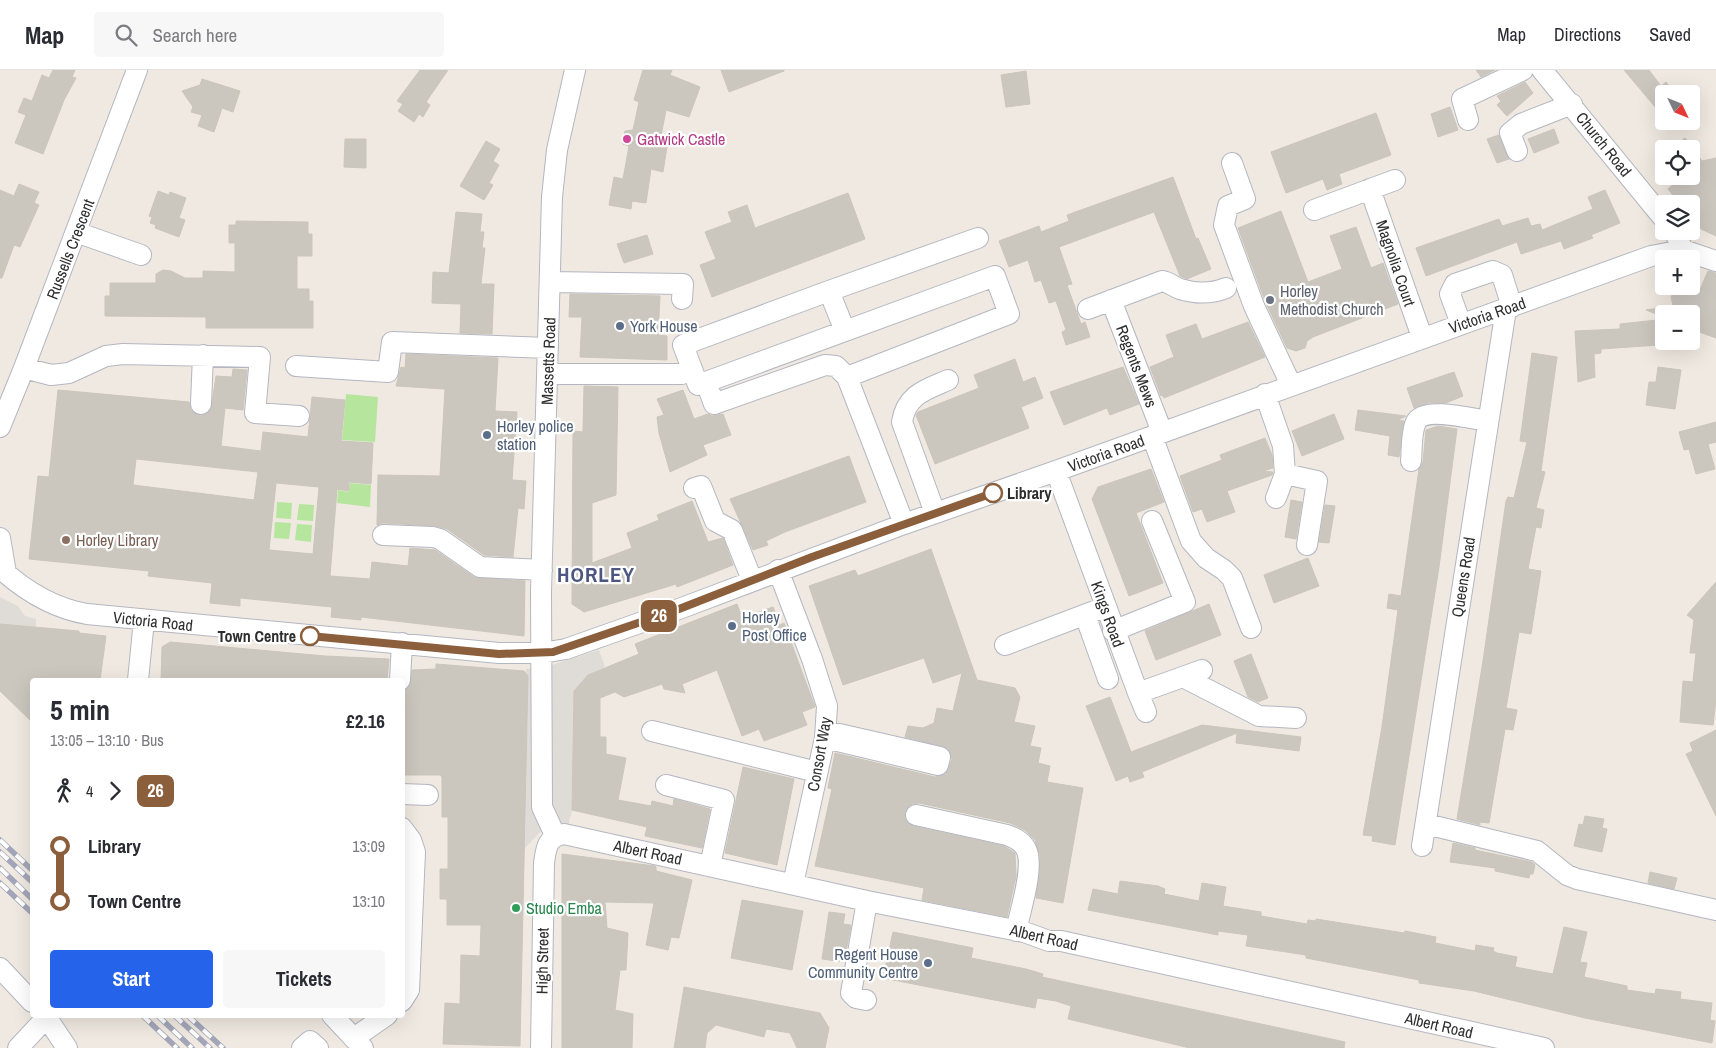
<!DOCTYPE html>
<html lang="en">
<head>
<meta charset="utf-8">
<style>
  body { margin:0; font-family:"Archivo Narrow",sans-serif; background:#f7f7f7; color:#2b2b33; height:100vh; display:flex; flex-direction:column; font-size:19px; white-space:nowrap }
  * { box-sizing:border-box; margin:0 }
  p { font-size:16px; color:#7c7c81 }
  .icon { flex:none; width:28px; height:28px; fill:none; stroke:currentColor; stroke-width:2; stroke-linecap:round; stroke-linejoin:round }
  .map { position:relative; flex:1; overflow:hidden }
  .panel { position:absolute; left:30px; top:608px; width:375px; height:340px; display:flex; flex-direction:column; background:#fff; border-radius:5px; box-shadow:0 5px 20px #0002 }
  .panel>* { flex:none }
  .badge { padding:0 10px; border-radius:8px; font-size:18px; line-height:32px }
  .needle { width:32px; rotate:133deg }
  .buttons { position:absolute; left:1655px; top:15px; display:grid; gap:10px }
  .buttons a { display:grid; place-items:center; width:45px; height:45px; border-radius:5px; background:#fff; box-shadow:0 5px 20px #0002; font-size:25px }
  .map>.badge { position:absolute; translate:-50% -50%; box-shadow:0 0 0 2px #fff }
  .legs { display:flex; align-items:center; gap:8px; height:55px; padding:0 20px; font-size:16px }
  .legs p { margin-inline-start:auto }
  .overview { display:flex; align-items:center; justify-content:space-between; height:85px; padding:0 20px }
  h1 { font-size:28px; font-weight:800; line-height:38px }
  .primary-button { display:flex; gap:10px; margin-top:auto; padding:10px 20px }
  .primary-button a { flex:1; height:58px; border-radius:5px; background:#2563eb; color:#fff; font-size:20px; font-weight:800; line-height:58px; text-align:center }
  .primary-button a+a { background:#f7f7f7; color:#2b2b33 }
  ul { padding:0 20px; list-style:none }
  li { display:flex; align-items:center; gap:18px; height:55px; font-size:19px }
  li i { display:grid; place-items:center; width:8px; height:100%; margin:0 6px; background:currentColor }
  li i::after { content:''; width:12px; height:12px; margin:-6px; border:4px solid; border-radius:50%; background:#fff }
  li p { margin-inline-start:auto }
  li:first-child i { background:linear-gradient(#0000 50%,currentColor 0) }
  li:last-child i { background:linear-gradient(currentColor 50%,#0000 0) }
  header { display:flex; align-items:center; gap:30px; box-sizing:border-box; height:70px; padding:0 25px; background:#fff; border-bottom:1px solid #e1e1e2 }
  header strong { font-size:24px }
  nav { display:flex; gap:28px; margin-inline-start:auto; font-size:18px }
  .search { width:350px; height:45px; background:#f7f7f7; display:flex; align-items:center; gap:12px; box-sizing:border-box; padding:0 18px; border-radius:5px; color:#7c7c81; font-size:19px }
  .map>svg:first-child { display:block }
  .green { fill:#b6e59e }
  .plaza { fill:#dfdcd8 }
  .building { fill:#cbc7bf; stroke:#cbc5ba; fill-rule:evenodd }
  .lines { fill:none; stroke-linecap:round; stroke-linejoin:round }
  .minor-casing { stroke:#b4b7c1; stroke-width:22 }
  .minor { stroke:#fff; stroke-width:20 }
  .rail-casing { stroke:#a3a6b8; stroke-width:5.5 }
  .rail { stroke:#fff; stroke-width:4; stroke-dasharray:11; stroke-linecap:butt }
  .line-1-casing { stroke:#fff; stroke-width:11 }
  .line-1 { stroke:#8b5e3c; stroke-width:8 }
  .hotel-dot { fill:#d1479c; stroke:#fff; stroke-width:2 }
  .worship-dot { fill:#6b7280; stroke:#fff; stroke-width:2 }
  .service-dot { fill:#5c6f8a; stroke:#fff; stroke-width:2 }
  .stop-1-dot { fill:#fff; stroke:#8b5e3c; stroke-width:2.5 }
  .education-dot { fill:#8d6e63; stroke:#fff; stroke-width:2 }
  .leisure-dot { fill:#2e9e5b; stroke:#fff; stroke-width:2 }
  .labels { text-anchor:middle; stroke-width:4.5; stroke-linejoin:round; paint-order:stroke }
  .hotel-label { font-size:16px; fill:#b23c85; stroke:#fff; text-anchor:start }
  .street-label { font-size:16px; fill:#2e2e2e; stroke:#fff }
  .worship-label { font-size:16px; fill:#5b616d; stroke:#fff; text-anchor:start }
  .service-label { font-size:16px; fill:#4e5e75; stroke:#fff; text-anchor:start }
  .stop-label { font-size:16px; font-weight:bold; fill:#2e2e2e; stroke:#fff; text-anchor:start }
  .education-label { font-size:16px; fill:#785e54; stroke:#fff; text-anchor:start }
  .leisure-label { font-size:16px; fill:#27864d; stroke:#fff; text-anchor:start }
  .district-label { font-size:21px; font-weight:bold; letter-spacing:1px; fill:#4d5680; stroke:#fff }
</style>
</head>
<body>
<header>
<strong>Map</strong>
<div class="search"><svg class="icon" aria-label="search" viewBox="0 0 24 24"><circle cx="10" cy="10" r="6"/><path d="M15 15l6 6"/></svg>Search here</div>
<nav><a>Map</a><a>Directions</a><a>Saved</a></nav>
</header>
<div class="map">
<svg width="1716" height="978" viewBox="0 0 1716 978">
  <rect width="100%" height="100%" fill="#efe9e1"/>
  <path class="green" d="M346 324 378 327 375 372 342 370Z
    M350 413 371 415 370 437 337 433 338 420 349 422Z
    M277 432 292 433 291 449 276 448Z
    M299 434 314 435 313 451 297 450Z
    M275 452 291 453 289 469 274 468Z
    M297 454 312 455 311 472 295 470Z"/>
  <path class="plaza" d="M0 527 18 536 25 546 36 549V557L0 554Z
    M599 580 605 597 588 605 574 621 572 740 568 757H551L540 762 525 778 528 606 525 599 542 598Z"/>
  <path class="building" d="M53 0H75L72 7 76 8 64 30 43 84 15 73 26 45 18 42 24 28 32 31 42 5 49 8Z
    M420 0H448L426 32 430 35 423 47 419 44 414 52 398 41 403 34 397 31Z
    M643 0H672L670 5 700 17 689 47 666 40 659 76 667 77 663 102 651 99 646 133 632 131 631 139 609 135 614 107 623 109 629 76 623 74 625 61 633 60 639 32 634 30Z
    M721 0H784V1L729 22Z
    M1476 0H1495L1481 7Z
    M1624 0H1649L1661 16 1666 12 1675 23 1664 24V32L1656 38Z
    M1026 1 1030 34 1006 37 1001 5Z
    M202 9 240 21 233 42 222 38 214 62 198 56 202 45 191 42 193 37 182 21 200 15Z
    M1525 12 1533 23 1507 46 1497 35 1501 31 1497 26Z
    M1450 37 1458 60 1438 67 1431 44Z
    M1376 43 1391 85 1339 104 1342 114 1327 120 1323 109 1286 123 1271 82Z
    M1554 59 1559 73 1534 83 1528 69Z
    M1499 65 1509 89 1497 93 1487 69Z
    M1685 68 1702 91 1716 88V166L1701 159 1691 147V134H1680L1668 119 1678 110 1675 106H1691V79H1671Z
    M345 69H366V98L344 97Z
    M486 71 500 79 493 91 499 95 489 113 493 115 484 130 460 116Z
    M1173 107 1196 169 1198 168 1211 199 1187 209 1180 206 1154 142 1059 177 1072 214 1067 215 1077 243 1081 254 1085 252 1090 267 1066 275 1062 262 1066 260 1056 231 1049 233 1041 210 1035 212 1028 190 1009 197 999 171 1039 156 1041 162 1069 151 1067 145Z
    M19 114 39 122 34 133 39 135 20 177 14 175 2 208H0V120L14 126Z
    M1605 120 1620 153 1591 165 1593 168 1564 179 1561 171 1521 184 1517 172 1426 206 1416 178 1499 149 1502 156 1528 148 1531 156 1540 154 1542 160 1593 139 1588 127Z
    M158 121 169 125 170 122 186 128 179 148 185 150 179 167 155 158 156 155 150 153 152 147 149 146Z
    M848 123 865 169 712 227 700 195 716 189 705 162 732 152 728 142 747 135 755 158Z
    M1281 141 1308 212 1342 199 1330 166 1356 157 1371 198 1383 193 1398 234 1313 267 1307 271 1305 278 1296 281 1287 278 1265 231 1238 158Z
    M456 142 482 144 480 162H484L482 178H485L481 214H494L492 264 460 263 461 234 432 233 433 202 449 203Z
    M236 151 308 152V164H312V186H297V219H309V231H313V258H206V247L105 246V226H110V213H156V204L163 200 171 201 185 208H203V201L235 202V173H229V155H236Z
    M647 165 653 184 624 193 617 174Z
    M1708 201 1716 203V268L1691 259V244H1664V247L1646 240 1673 236 1671 226 1699 222Z
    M570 224 660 226 658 265 667 266V290L580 287 582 247H569Z
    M1657 250 1659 275 1601 279V283L1594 284 1595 307 1578 312 1575 261 1620 259V254Z
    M1248 252 1265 287 1164 328 1163 325 1161 326 1150 297 1174 287 1166 265 1196 254 1202 269Z
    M1532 283 1557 287 1541 401 1545 402 1536 438 1544 440 1541 458 1536 457 1528 499 1541 501 1531 564 1519 562 1506 638 1517 640 1513 660 1505 659 1489 753 1480 752V755L1457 749 1483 591 1506 431 1508 427 1514 428 1527 372 1520 371Z
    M406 284 498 288 495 341 517 342 512 410 526 411 524 439 518 438 513 487 484 485 447 459 436 456 383 453 377 455 378 405 440 406 445 319 396 316 401 297 405 298Z
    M1015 289 1023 312 1035 307 1043 328 1021 337 1029 358 935 394 916 345 918 342 979 318 974 305Z
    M1123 297 1139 334 1110 345 1107 338 1064 355 1050 322Z
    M1658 297 1681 300 1675 339 1646 335 1649 312H1656Z
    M233 299 247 300 243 340 225 338 221 376 261 381 263 362 308 367 312 327 345 330 341 371 373 373 371 414 349 412V421L337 419 330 506 370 509 372 492 408 496 410 478 435 480 474 507 525 511 524 566 361 547V550L331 547 332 537 240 528V536L210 533 212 513 148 506 149 501 29 489 38 406 49 407 58 320 189 332 191 340 201 346 211 340 216 306 232 307ZM136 389 258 402 254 430 133 415ZM276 413 319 417 313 484 269 480Z
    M1454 302 1463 326 1446 333H1428L1414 338 1407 318Z
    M584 316 618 317 616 425 592 433V493L632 478 627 463 659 450 657 445 692 431 708 472 723 468 733 495 677 517 676 514 584 542 572 534 573 361 583 362Z
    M683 320 694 349 708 344 712 346 723 344 731 365 703 375 707 385 670 402 659 363 657 347 664 345 657 329Z
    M1358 340 1406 346 1398 350 1404 351 1399 387 1388 385 1390 366 1355 360Z
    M1334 344 1344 369 1302 386 1292 361Z
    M1716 352V372L1708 374 1715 399 1696 404 1689 379 1684 380 1679 362Z
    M1438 356 1457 359 1439 497 1395 775 1372 771 1373 766 1363 765 1382 657 1398 540 1387 538 1389 524 1401 526 1419 399 1423 392 1426 360Z
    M1265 368 1272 385 1273 398 1263 401 1273 402 1272 405 1227 421 1235 442 1207 452 1202 439 1193 442 1180 406 1222 390 1220 385Z
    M849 386 866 432 785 462 766 471 768 475 753 480 730 429Z
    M1151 399 1164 432 1136 443 1163 513 1129 526 1092 429 1098 417Z
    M1291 430 1302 432 1296 469 1285 467Z
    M1325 435 1335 436 1329 473 1319 472Z
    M931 479 977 610 1015 618 1020 627 1014 652 1035 656 1030 676 1041 678 1038 693 1050 696 1047 712 1083 718 1063 833 1036 828 1040 786 1035 770 1025 760 1010 753 919 733 912 734 905 742V749L913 756 1004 776 1015 783 1016 806 1007 847 922 830 924 818 815 796 832 719 828 718 835 683 935 707 946 704 952 689 948 678 905 667 908 656 923 658 934 653 937 638 953 641 962 603 933 613 924 588 843 615 809 516 855 500 858 506Z
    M1308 488 1319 516 1274 533 1264 505Z
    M1716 512V630L1713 655 1680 652 1683 611 1693 612 1696 583H1690L1694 550 1687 545Z
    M737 534 742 548 773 537 780 555 784 553 815 637 802 642 807 655 764 671 759 659 742 666 717 600 682 614 685 623 664 619 662 614 624 627 615 622 600 628V667H606V684L626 688 618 730 651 736 652 731 673 736 674 729 710 739 702 778 645 766 647 757 572 740 574 621 588 605 639 584 635 574Z
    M1209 534 1221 565 1156 590 1145 561Z
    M0 554 79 561V563L106 566 100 610H32V652L0 621Z
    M170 572 325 586 389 589 387 610H161L162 577Z
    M1251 584 1268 628 1258 632 1248 627 1234 591Z
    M436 594 524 601 528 606 520 976 443 974 445 933 460 934 461 885 480 886 481 855H447V829H440V799H448V747H442V707L440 705H403V621L410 616 412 600 436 599Z
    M1110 627 1131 682 1202 655 1301 667 1299 681 1236 673 1237 663 1142 702 1144 707 1130 712 1128 706 1116 711 1086 636Z
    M1716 660V746L1686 684 1693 681 1690 673Z
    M743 697 794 709 777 795 725 783Z
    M1585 746 1604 749 1602 758 1607 759 1602 782 1574 776 1579 754 1583 755Z
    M1453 773 1475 778V780L1532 792 1535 795 1533 804H1530L1529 808 1495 801V798L1450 792Z
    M562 784 655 796 656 797V801L692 810 679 868 671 867 668 880 646 875 654 833 605 832 607 858 628 863 626 900H620L615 940 633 944 632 978H562Z
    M1650 802 1677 808 1674 819 1648 813Z
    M1120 811 1158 816 1165 819 1164 824 1199 831 1202 813 1226 817 1223 836 1261 842V846L1307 854 1308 850 1316 851V849L1404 863 1405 861 1436 867 1435 873 1475 881 1476 875 1494 878 1493 881 1497 883 1517 887 1515 897 1553 904 1564 857 1587 862 1580 892 1587 893 1584 907 1627 916V920L1655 924 1656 919 1681 922 1680 929 1712 933 1710 950 1715 951 1712 973 1585 948 1474 921 1419 913V910L1306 888V885L1246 876 1248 865 1218 861V865L1088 840 1093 819 1118 824Z
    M742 830 803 841 792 900 731 888Z
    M829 842 845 844 843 854 851 855 844 892 822 889Z
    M893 862 973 878 971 888 1026 899 1043 904 1042 907 1345 972 1344 978H1190L1068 949 1071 936 1056 931 1037 928 1035 938 883 908Z
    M684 917 820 943 829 958 825 978H797L790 963 766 959 764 967 716 955 707 963 705 978H674Z"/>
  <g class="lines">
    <defs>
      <path id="minor" d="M1542 0 1664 149
        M1468 50 1462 29 1523 0
        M1517 81 1510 63 1521 54 1572 34
        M1232 93 1245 129 1228 136 1224 155 1254 236 1291 315
        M1370 119 1422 267
        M1314 140 1395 110
        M1674 161 1683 180
        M76 162 141 185
        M551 212 683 214 682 229
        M829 221 978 168
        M1111 230 1162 362
        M1088 239 1162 211C1169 212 1174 217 1180 219 1196 224 1211 224 1226 218
        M1461 254 1450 224 1455 214 1493 201 1502 205 1512 237
        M296 296 388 302 392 272 548 278
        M24 298 51 305 69 303 106 286 123 284 260 287 255 343 299 346
        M548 304H682L692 299
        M847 307 1009 244 995 206 706 312 714 334 825 295 836 296 847 307 904 454
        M706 312 698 315 683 275 829 221 845 261
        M1265 324 1283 376 1285 404 1276 428
        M201 334 203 285
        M0 357 24 298 137 0
        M1152 366 1191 471 1206 488 1224 500 1232 508 1251 558
        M1411 391C1412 380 1411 362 1416 352 1424 336 1473 349 1488 351
        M1056 401 1138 623 1202 600
        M1285 404 1317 411 1307 475
        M694 418 701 416 715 451 732 460 752 510
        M935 443 902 352C906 325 925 320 948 310
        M383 465 433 467 440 469 480 497 542 500
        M0 468 6 503
        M0 498C25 521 53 538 87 544L499 583H542L566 579 679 539 904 454 1056 401 1651 186 1683 180 1716 191
        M778 500 812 589 827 636 825 668 793 814
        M1085 545 1108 609
        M1113 561 1185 532 1152 451
        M1005 575 1105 537
        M1183 607 1259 646 1296 648
        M138 610 144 550
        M400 610 402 573
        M1138 623 1146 642
        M652 661 817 702
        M825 668 938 695 940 687 826 661
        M666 715 724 730 710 796
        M402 724 428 725
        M916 745 1007 765C1015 768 1022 771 1026 779 1035 796 1020 841 1016 861
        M1426 754 1537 781 1567 805 1577 809 1716 840
        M402 758 411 770 415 782 409 920 402 931
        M555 765 542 737 541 522 552 127 557 80 575 0
        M1422 776 1506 239
        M0 898 32 932
        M866 930 856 928 851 923 867 831
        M45 945 67 978
        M332 945 363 978
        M354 968 387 945
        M18 978 47 947
        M302 978 310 971 318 978
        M541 978 544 793C546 778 547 767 564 764L867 831 1024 862 1049 871H1061L1544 978"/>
    </defs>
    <use href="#minor" class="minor-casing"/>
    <use href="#minor" class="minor"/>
    <defs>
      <path id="rail" d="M0 770 32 800
        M0 782 32 812
        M0 798 32 829
        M0 813 32 843
        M142 945 177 978
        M157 945 192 978
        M174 945 210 978
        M187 945 223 978"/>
    </defs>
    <use href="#rail" class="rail-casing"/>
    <use href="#rail" class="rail"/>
  </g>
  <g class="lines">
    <defs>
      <path id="line-1" d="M310 566 499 584 553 582 679 539 812 487 993 423"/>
    </defs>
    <use href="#line-1" class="line-1-casing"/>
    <use href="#line-1" class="line-1"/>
  </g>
  <circle class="hotel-dot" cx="627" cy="69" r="5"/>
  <circle class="worship-dot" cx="1270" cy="230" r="5"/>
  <g class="service-dot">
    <circle cx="620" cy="256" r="5"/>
    <circle cx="487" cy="365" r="5"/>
    <circle cx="732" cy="556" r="5"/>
    <circle cx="928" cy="893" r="5"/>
  </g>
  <g class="stop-1-dot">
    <circle cx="993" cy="423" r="9"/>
    <circle cx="310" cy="566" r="9"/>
  </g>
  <circle class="education-dot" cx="66" cy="470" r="5"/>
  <circle class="leisure-dot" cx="516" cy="838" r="5"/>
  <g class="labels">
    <g class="hotel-label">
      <text x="637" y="75">Gatwick Castle</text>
    </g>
    <g class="street-label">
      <text transform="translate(1604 74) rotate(51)" y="6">Church Road</text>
      <text transform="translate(70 179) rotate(-69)" y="6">Russells Crescent</text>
      <text transform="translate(1396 193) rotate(71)" y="6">Magnolia Court</text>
      <text transform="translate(1487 245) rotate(-19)" y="6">Victoria Road</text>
      <text transform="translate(548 291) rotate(-88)" y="6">Massetts Road</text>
      <text transform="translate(1137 296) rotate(69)" y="6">Regents Mews</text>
      <text transform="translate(1106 383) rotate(-20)" y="6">Victoria Road</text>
      <text transform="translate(1463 507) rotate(-81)" y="6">Queens Road</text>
      <text transform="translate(1108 544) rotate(70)" y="6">Kings Road</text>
      <text transform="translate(153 551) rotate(6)" y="6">Victoria Road</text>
      <text transform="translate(819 684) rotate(-80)" y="6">Consort Way</text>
      <text transform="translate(648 782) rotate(12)" y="6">Albert Road</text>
      <text transform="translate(1044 867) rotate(13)" y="6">Albert Road</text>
      <text transform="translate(542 891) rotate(-89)" y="6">High Street</text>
      <text transform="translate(1439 955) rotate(13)" y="6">Albert Road</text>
    </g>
    <g class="worship-label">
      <text x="1280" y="227">Horley<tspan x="1280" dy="18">Methodist Church</tspan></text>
    </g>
    <g class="service-label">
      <text x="630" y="262">York House</text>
      <text x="497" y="362">Horley police<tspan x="497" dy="18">station</tspan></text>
      <text x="742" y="553">Horley<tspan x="742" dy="18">Post Office</tspan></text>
      <text x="918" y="890" text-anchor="end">Regent House<tspan x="918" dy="18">Community Centre</tspan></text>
    </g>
    <g class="stop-label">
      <text x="1007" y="429">Library</text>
      <text x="296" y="572" text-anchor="end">Town Centre</text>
    </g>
    <g class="education-label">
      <text x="76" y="476">Horley Library</text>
    </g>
    <g class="leisure-label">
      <text x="526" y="844">Studio Emba</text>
    </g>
    <g class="district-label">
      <text x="596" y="512">HORLEY</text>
    </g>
  </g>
</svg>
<div class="buttons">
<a><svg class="needle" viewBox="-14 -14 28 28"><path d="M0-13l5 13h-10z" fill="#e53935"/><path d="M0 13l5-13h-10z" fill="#7c7c81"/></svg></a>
<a><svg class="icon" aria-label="locate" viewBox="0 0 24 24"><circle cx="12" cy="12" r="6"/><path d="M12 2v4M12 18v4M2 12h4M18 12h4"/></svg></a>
<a><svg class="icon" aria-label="layers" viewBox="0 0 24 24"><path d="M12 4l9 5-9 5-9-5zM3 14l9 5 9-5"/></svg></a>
<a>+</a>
<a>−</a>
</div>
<b class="badge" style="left:659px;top:546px;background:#8b5e3c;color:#fff">26</b>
<section class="panel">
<div class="overview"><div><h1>5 min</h1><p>13:05 – 13:10 · Bus</p></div><b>£2.16</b></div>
<div class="legs"><svg class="icon" aria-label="walk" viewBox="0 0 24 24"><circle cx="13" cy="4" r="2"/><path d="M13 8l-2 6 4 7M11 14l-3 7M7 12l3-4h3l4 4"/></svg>4<svg class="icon" aria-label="forward" viewBox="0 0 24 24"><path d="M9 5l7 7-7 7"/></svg><b class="badge" style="background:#8b5e3c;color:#fff">26</b></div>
<ul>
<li><i style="color:#8b5e3c"></i><b>Library</b><p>13:09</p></li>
<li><i style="color:#8b5e3c"></i><b>Town Centre</b><p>13:10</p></li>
</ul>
<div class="primary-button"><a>Start</a><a>Tickets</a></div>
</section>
</div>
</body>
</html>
